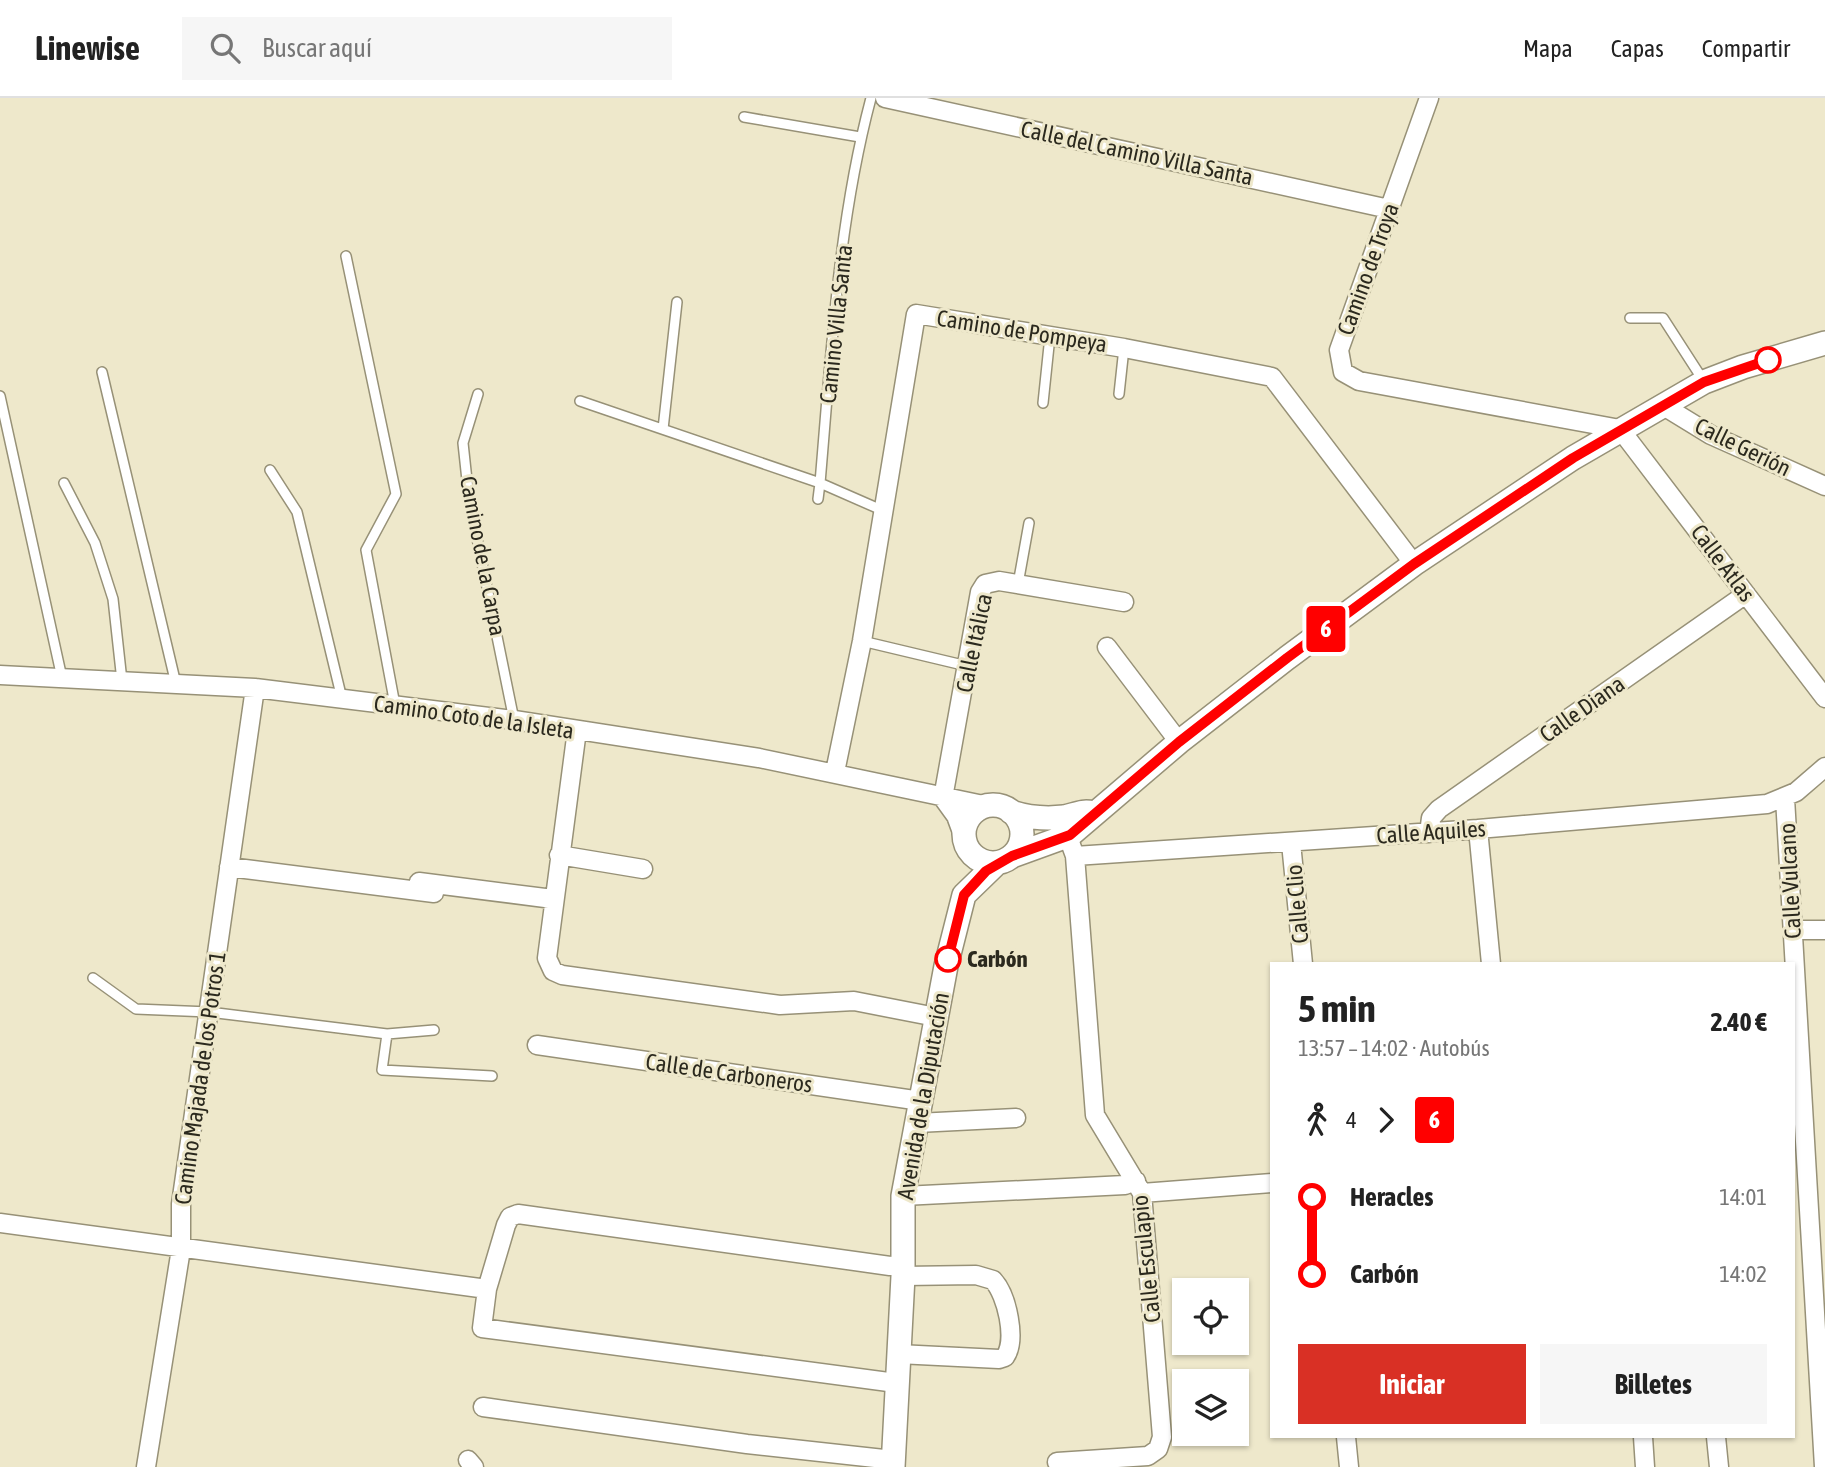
<!DOCTYPE html>
<html lang="es">
<head>
<meta charset="utf-8">
<style>
  body { margin:0; font-family:"Asap Condensed",sans-serif; background:#f6f6f6; color:#222; height:100vh; display:flex; flex-direction:column; font-size:26px; white-space:nowrap }
  * { box-sizing:border-box; margin:0 }
  p { font-size:23px; color:#767676 }
  .icon { flex:none; width:38px; height:38px; fill:none; stroke:currentColor; stroke-width:2; stroke-linecap:round; stroke-linejoin:round }
  .map { position:relative; flex:1; overflow:hidden }
  .details { position:absolute; left:1270px; top:864px; width:525px; height:476px; display:flex; flex-direction:column; background:#fff; border-radius:0px; box-shadow:0 2px 5px #0004 }
  .details>* { flex:none }
  .badge { padding:0 14px; border-radius:5px; font-size:24px; line-height:46px }
  .fabs { position:absolute; left:1172px; top:1180px; display:grid; gap:14px }
  .fabs a { display:grid; place-items:center; width:77px; height:77px; border-radius:0px; background:#fff; box-shadow:0 2px 5px #0004; font-size:35px }
  .map>.badge { position:absolute; translate:-50% -50%; box-shadow:0 0 0 4px #fff }
  .legs { display:flex; align-items:center; gap:10px; height:77px; padding:0 28px; font-size:23px }
  .legs p { margin-inline-start:auto }
  .overview { display:flex; align-items:center; justify-content:space-between; height:119px; padding:0 28px }
  h1 { font-size:38px; font-weight:700; line-height:52px }
  .cta { display:flex; gap:14px; margin-top:auto; padding:14px 28px }
  .cta a { flex:1; height:80px; border-radius:0px; background:#d93025; color:#fff; font-size:28px; font-weight:700; line-height:80px; text-align:center }
  .cta a+a { background:#f6f6f6; color:#222 }
  ul { padding:0 28px; list-style:none }
  li { display:flex; align-items:center; gap:24px; height:77px; font-size:26px }
  li i { display:grid; place-items:center; width:10px; height:100%; margin:0 9px; background:currentColor }
  li i::after { content:''; width:18px; height:18px; margin:-9px; border:5px solid; border-radius:50%; background:#fff }
  li p { margin-inline-start:auto }
  li:first-child i { background:linear-gradient(#0000 50%,currentColor 0) }
  li:last-child i { background:linear-gradient(currentColor 50%,#0000 0) }
  header { display:flex; align-items:center; gap:42px; box-sizing:border-box; height:98px; padding:0 35px; background:#fff; border-bottom:2px solid #e0e0e0 }
  header strong { font-size:33px }
  nav { display:flex; gap:38px; margin-inline-start:auto; font-size:24px }
  .search { width:490px; height:63px; background:#f6f6f6; display:flex; align-items:center; gap:18px; box-sizing:border-box; padding:0 24px; border-radius:0px; color:#767676; font-size:26px }
  .map>svg:first-child { display:block }
  .lines { fill:none; stroke-linecap:round; stroke-linejoin:round }
  .lane-casing { stroke:#979177; stroke-width:12 }
  .street-casing { stroke:#979177; stroke-width:21 }
  .secondary-casing { stroke:#979177; stroke-width:26 }
  .lane { stroke:#fff; stroke-width:9 }
  .street { stroke:#fff; stroke-width:18 }
  .secondary { stroke:#fff; stroke-width:23 }
  .line-1-casing { stroke:#fff; stroke-width:16 }
  .line-1 { stroke:#f00; stroke-width:10 }
  .stop-1-dot { fill:#fff; stroke:#f00; stroke-width:3.5 }
  .labels { text-anchor:middle; stroke-width:6; stroke-linejoin:round; paint-order:stroke }
  .street-label { font-size:23px; fill:#2b291e; stroke:#eee8cb }
  .stop-label { font-size:23px; font-weight:bold; fill:#2b291e; stroke:#eee8cb; text-anchor:start }
</style>
</head>
<body>
<header>
<strong>Linewise</strong>
<div class="search"><svg class="icon" aria-label="search" viewBox="0 0 24 24"><circle cx="10" cy="10" r="6"/><path d="M15 15l6 6"/></svg>Buscar aquí</div>
<nav><a>Mapa</a><a>Capas</a><a>Compartir</a></nav>
</header>
<div class="map">
<svg width="1825" height="1369" viewBox="0 0 1825 1369">
  <rect width="100%" height="100%" fill="#eee8cb"/>
  <g class="lines">
    <defs>
      <path id="lane" d="M871 0C838 124 831 257 820 385L884 413
        M744 19 860 39
        M346 158 396 396 366 452 395 607
        M1630 220H1663L1703 282
        M102 274 176 586
        M478 296 463 345 469 401 514 622
        M1119 296 1124 250
        M0 298 62 580
        M580 303 820 385 818 401
        M1043 305 1050 238
        M663 331 677 204
        M270 372 297 414 342 601
        M64 385 95 445 113 501 122 583
        M1018 486 1029 425
        M862 543 967 568
        M93 880 136 911 209 914 387 936 382 972 492 978
        M387 936 434 932"/>
      <path id="street" d="M885 0 1389 111
        M1429 0 1339 252 1343 274 1359 283 1620 331 1825 600
        M1662 307 1711 337 1825 388
        M1107 549 1179 644
        M0 577 255 590 514 622 759 660 988 708
        M577 632 547 860 553 873 562 877 780 907 854 903 936 919
        M835 674 862 543 916 216 1124 250 1272 279 1414 466
        M943 700 980 494 985 486 999 483 1124 504
        M943 700 956 718 963 737
        M1785 700 1824 1369
        M1478 731 1491 866
        M1429 735 1431 720 1439 711 1746 496
        M1291 745 1303 866
        M559 757 643 771
        M1075 758 1478 731 1767 706 1796 694 1825 669
        M229 769 434 795
        M419 784 553 801
        M1793 832H1825
        M537 947 921 1003
        M917 1025 1016 1020
        M1142 1095 1272 1085
        M903 1098 1125 1087 1136 1083
        M0 1125 487 1191
        M898 1256 999 1261 1005 1259C1017 1242 1007 1197 993 1182L976 1177 903 1178
        M896 1285 482 1230 487 1191 506 1127 510 1119 518 1116 890 1168 903 1167
        M483 1309 747 1346 893 1362
        M1346 1339 1349 1369
        M1643 1339 1645 1369
        M1716 1339 1719 1369
        M468 1362 474 1369
        M1057 1364 1148 1358 1158 1351 1162 1339 1142 1095 1095 1017 1075 758 1071 747
        M146 1369 181 1151V1106L255 590"/>
      <path id="secondary" d="M964 736a29 29 0 1 1 58 0a29 29 0 1 1-58 0Z
        M1011 714C1029 720 1046 721 1064 719 1075 717 1082 712 1093 715
        M1012 758 1070 737 1179 644 1287 560 1414 466 1573 360 1704 284 1743 269 1825 245
        M893 1369 903 1178V1098L946 868 964 797 997 765"/>
    </defs>
    <use href="#lane" class="lane-casing"/>
    <use href="#street" class="street-casing"/>
    <use href="#secondary" class="secondary-casing"/>
    <use href="#lane" class="lane"/>
    <use href="#street" class="street"/>
    <use href="#secondary" class="secondary"/>
  </g>
  <g class="lines">
    <defs>
      <path id="line-1" d="M948 861 964 797 986 773 1012 758 1070 737 1179 644 1287 560 1414 466 1573 360 1704 284 1768 262"/>
    </defs>
    <use href="#line-1" class="line-1-casing"/>
    <use href="#line-1" class="line-1"/>
  </g>
  <g class="stop-1-dot">
    <circle cx="1768" cy="262" r="12"/>
    <circle cx="948" cy="861" r="12"/>
  </g>
  <g class="labels">
    <g class="street-label">
      <text transform="translate(1137 55) rotate(12)" y="8">Calle del Camino Villa Santa</text>
      <text transform="translate(1368 171) rotate(-70)" y="8">Camino de Troya</text>
      <text transform="translate(836 226) rotate(-84)" y="8">Camino Villa Santa</text>
      <text transform="translate(1022 233) rotate(9)" y="8">Camino de Pompeya</text>
      <text transform="translate(1743 349) rotate(26)" y="8">Calle Gerión</text>
      <text transform="translate(483 458) rotate(79)" y="8">Camino de la Carpa</text>
      <text transform="translate(1723 465) rotate(53)" y="8">Calle Atlas</text>
      <text transform="translate(974 545) rotate(-78)" y="8">Calle Itálica</text>
      <text transform="translate(1582 611) rotate(-35)" y="8">Calle Diana</text>
      <text transform="translate(474 619) rotate(8)" y="8">Camino Coto de la Isleta</text>
      <text transform="translate(1431 734) rotate(-4)" y="8">Calle Aquiles</text>
      <text transform="translate(1790 783) rotate(-93)" y="8">Calle Vulcano</text>
      <text transform="translate(1297 806) rotate(-95)" y="8">Calle Clio</text>
      <text transform="translate(729 975) rotate(8)" y="8">Calle de Carboneros</text>
      <text transform="translate(200 980) rotate(-82)" y="8">Camino Majada de los Potros 1</text>
      <text transform="translate(923 998) rotate(-80)" y="8">Avenida de la Diputación</text>
      <text transform="translate(1146 1161) rotate(-96)" y="8">Calle Esculapio</text>
    </g>
    <g class="stop-label">
      <text x="967" y="869">Carbón</text>
    </g>
  </g>
</svg>
<div class="fabs">
<a><svg class="icon" aria-label="locate" viewBox="0 0 24 24"><circle cx="12" cy="12" r="6"/><path d="M12 2v4M12 18v4M2 12h4M18 12h4"/></svg></a>
<a><svg class="icon" aria-label="layers" viewBox="0 0 24 24"><path d="M12 4l9 5-9 5-9-5zM3 14l9 5 9-5"/></svg></a>
</div>
<b class="badge" style="left:1326px;top:531px;background:#f00;color:#fff">6</b>
<section class="details">
<div class="overview"><div><h1>5 min</h1><p>13:57 – 14:02 · Autobús</p></div><b>2.40 €</b></div>
<div class="legs"><svg class="icon" aria-label="walk" viewBox="0 0 24 24"><circle cx="13" cy="4" r="2"/><path d="M13 8l-2 6 4 7M11 14l-3 7M7 12l3-4h3l4 4"/></svg>4<svg class="icon" aria-label="forward" viewBox="0 0 24 24"><path d="M9 5l7 7-7 7"/></svg><b class="badge" style="background:#f00;color:#fff">6</b></div>
<ul>
<li><i style="color:#f00"></i><b>Heracles</b><p>14:01</p></li>
<li><i style="color:#f00"></i><b>Carbón</b><p>14:02</p></li>
</ul>
<div class="cta"><a>Iniciar</a><a>Billetes</a></div>
</section>
</div>
</body>
</html>
